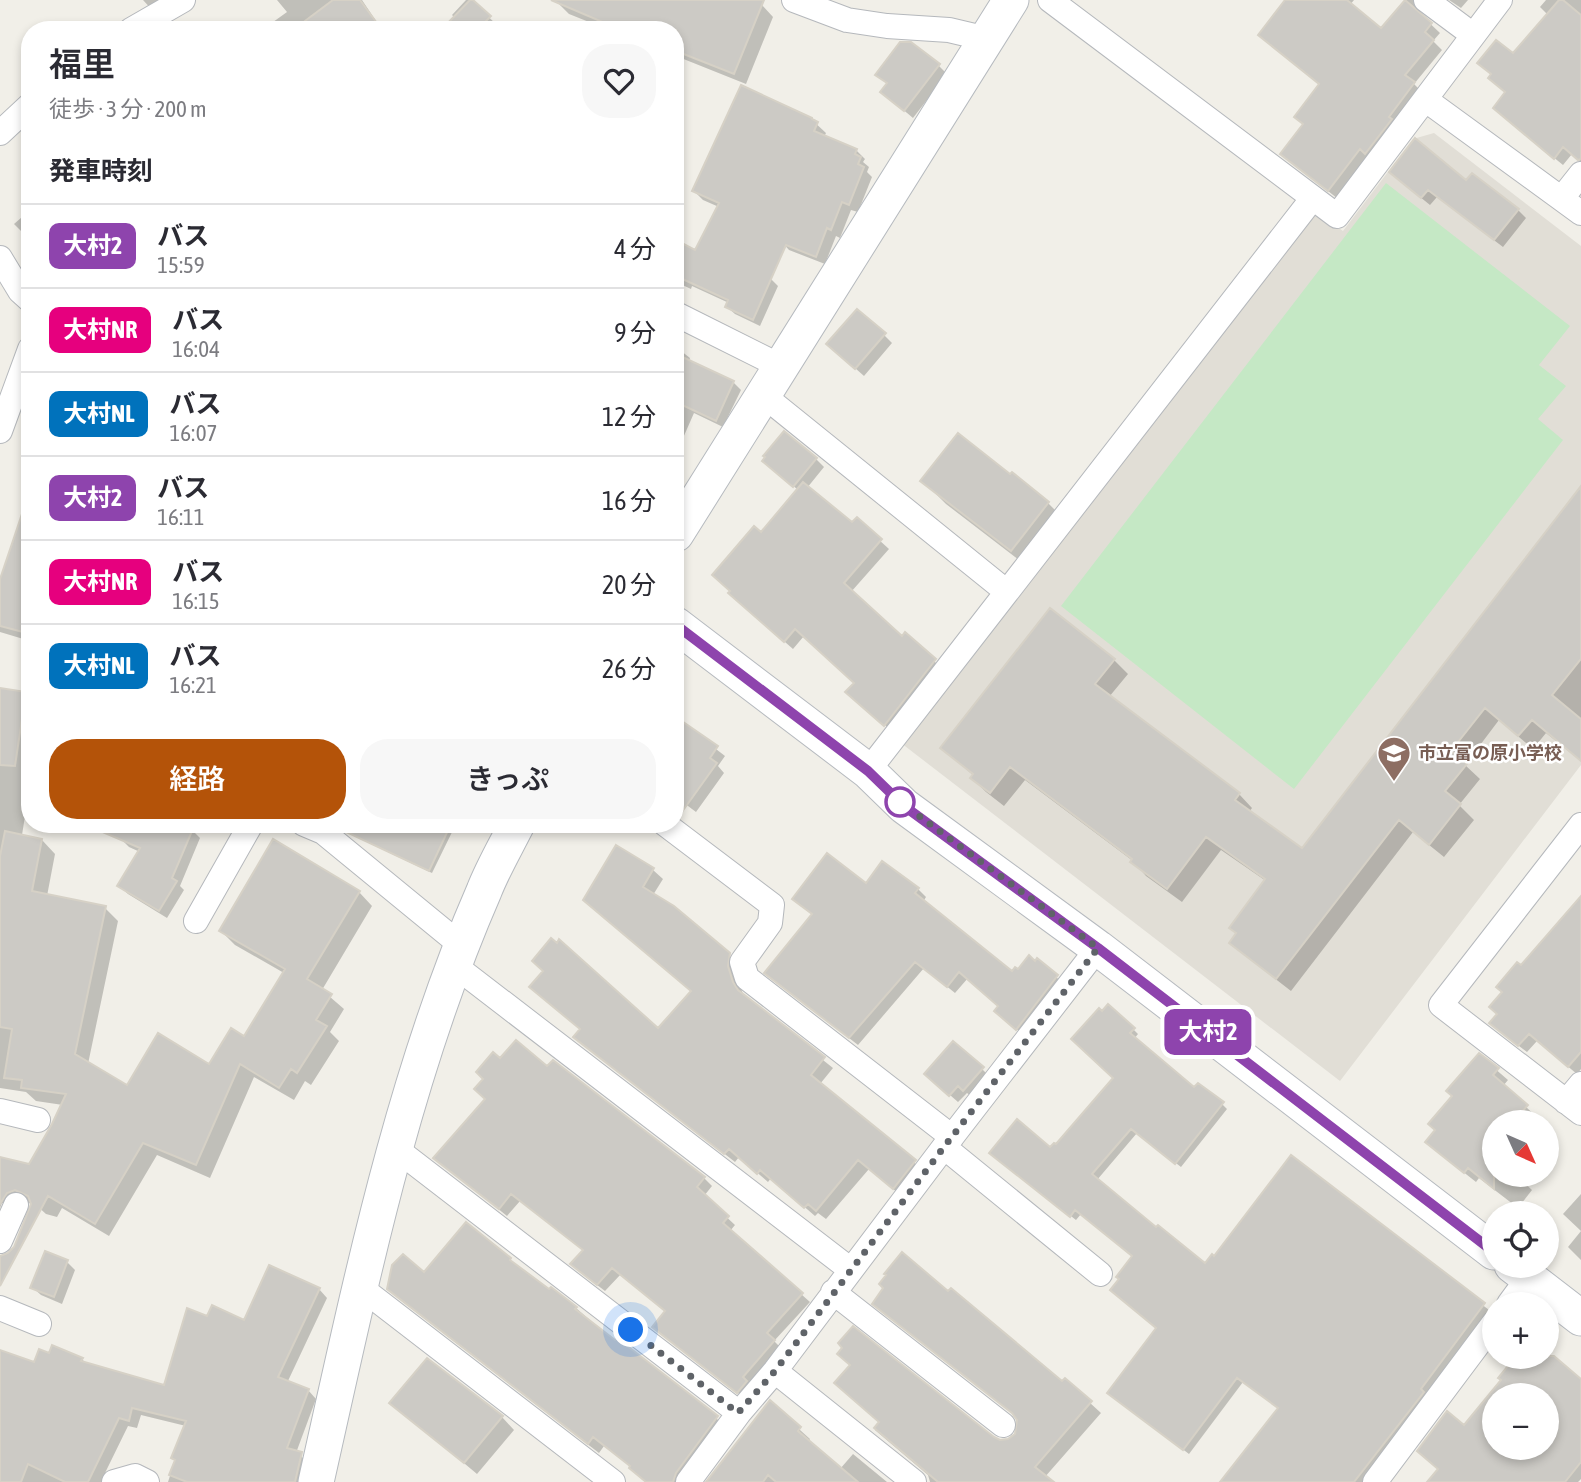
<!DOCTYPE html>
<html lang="ja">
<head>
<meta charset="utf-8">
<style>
  body { margin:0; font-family:"Asap Condensed","Noto Sans JP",sans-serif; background:#f7f7f7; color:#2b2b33; height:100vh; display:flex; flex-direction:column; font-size:26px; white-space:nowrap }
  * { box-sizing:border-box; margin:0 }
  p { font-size:23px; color:#7c7c81 }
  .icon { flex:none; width:38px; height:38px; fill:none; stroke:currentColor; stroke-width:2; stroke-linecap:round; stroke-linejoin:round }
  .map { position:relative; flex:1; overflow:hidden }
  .sheet { position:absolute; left:21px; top:21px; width:663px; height:812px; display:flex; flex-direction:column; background:#fff; border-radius:28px; box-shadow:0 4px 10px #0003 }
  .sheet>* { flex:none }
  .badge { padding:0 14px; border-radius:10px; font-size:24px; line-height:46px }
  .needle { width:46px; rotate:135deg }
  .fabs { position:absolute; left:1482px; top:1110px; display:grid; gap:14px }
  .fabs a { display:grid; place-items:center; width:77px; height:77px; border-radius:50%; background:#fff; box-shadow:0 4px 10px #0003; font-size:35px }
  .you { position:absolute; width:35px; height:35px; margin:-18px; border:5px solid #fff; border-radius:50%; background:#1a73e8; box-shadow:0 0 0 10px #1a73e833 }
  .map>.badge { position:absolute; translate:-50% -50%; box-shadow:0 0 0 4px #fff }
  h2 { padding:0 28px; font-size:26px; line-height:63px }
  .round { display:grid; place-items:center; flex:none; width:74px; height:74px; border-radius:28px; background:#f7f7f7 }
  .headline { display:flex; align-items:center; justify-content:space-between; height:119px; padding:0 28px }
  h1 { font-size:33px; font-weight:600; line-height:52px }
  .cta { display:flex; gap:14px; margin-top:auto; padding:14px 28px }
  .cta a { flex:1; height:80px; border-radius:28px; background:#b45309; color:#fff; font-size:28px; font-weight:600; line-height:80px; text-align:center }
  .cta a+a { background:#f7f7f7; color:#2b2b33 }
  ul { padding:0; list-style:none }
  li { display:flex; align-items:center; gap:21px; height:84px; padding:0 28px; border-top:2px solid #e1e1e2 }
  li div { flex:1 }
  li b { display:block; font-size:26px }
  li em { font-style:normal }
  li .badge { min-width:77px; font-weight:700; text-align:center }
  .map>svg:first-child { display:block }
  .education { fill:#e1ded6 }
  .green { fill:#c5e8c5 }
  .shadow { fill:#0003; fill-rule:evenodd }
  .building { fill:#cccac5; stroke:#d6d1c6; stroke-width:2; fill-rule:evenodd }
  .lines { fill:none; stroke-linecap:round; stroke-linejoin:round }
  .street-casing { stroke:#b5b8bc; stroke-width:26 }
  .secondary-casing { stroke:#b6babf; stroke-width:37 }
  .street { stroke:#fff; stroke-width:24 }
  .secondary { stroke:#fff; stroke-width:35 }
  .line-casing { stroke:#fff; stroke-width:16 }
  .line { stroke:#8e44ad; stroke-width:10 }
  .walk { stroke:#5f6368; stroke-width:7; stroke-dasharray:0 12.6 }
  .stop-dot { fill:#fff; stroke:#8e44ad; stroke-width:3.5 }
  .labels { text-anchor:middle; stroke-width:5; stroke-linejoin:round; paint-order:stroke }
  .education-label { font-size:18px; font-weight:bold; fill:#785e54; stroke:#fff; text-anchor:start }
</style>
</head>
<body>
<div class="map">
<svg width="1581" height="1482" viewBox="0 0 1581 1482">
  <rect width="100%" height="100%" fill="#f1efe8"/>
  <path class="education" d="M1434 133 1581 246V765L1340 1081 901 743 1306 218 1318 214 1343 231 1413 139Z"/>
  <path class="green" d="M1386 183 1570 326 1539 365 1566 386 1538 419 1563 440 1294 789 1061 606Z"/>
  <path class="shadow" d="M143 0H175L154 12Z
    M277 0H362L382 30H262L287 12Z
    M466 0H471L498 26 496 30H444L455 18 452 15Z
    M558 0H749L762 5 773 17 746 84 676 56V30H609L569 14 557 2Z
    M1288 0H1354L1350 5 1381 30 1406 0H1423L1420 8 1421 15 1440 33 1433 41 1442 50 1414 84 1423 93 1338 199 1282 154 1304 125 1320 85 1260 35Z
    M1449 0H1468L1461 8Z
    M1546 0H1581V162L1572 154 1563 165 1503 116 1513 55 1548 15 1540 7Z
    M939 66 947 74 913 118 882 92 888 84 878 74Z
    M811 119 826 133 824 137 856 150 865 159 863 162 869 167 867 172 872 177 858 212 851 210 840 238 836 236 825 264 789 250 781 241 783 235 703 200 694 191Z
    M1399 180 1467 183 1518 210 1526 218 1503 247 1437 197 1430 205Z
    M30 210V240L14 224Z
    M676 242 771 279 778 286 760 326 735 314 727 307 729 303 692 286 691 289 676 282Z
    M884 335 892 343 864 376 837 352Z
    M676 347 690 358 689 362 733 382 741 390 723 427 694 413 676 454Z
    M816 459 824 467 807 488 852 525 857 520 889 549 851 592 902 638 943 668 893 732 856 700V683L804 636 793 649 738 601 761 534 798 490 773 468Z
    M922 480 1048 503 1072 527 1036 573 946 504Z
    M1581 490V761L1546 733 1533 749 1499 720 1465 765 1480 779 1459 805 1474 820 1444 857 1413 832 1291 991 1246 956 1232 942 1266 881 1221 850 1182 902 1146 876 1133 861 1025 780 1004 806 986 792 972 778 974 776 942 748 1114 660 1128 674 1109 697 1239 794 1252 808 1249 812 1302 851Z
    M29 499 30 500V641L0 632V582Z
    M0 690 26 693 30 698V785L22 835 42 840 55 854 47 896 105 908 118 921 88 1064 128 1088 210 1066 244 1038 284 973 235 945 221 931 359 892 372 906 322 990 344 1009 330 1032 339 1041 311 1085 305 1081 294 1100 254 1077 210 1178 157 1155 109 1236 62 1208 57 1217 46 1214 35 1204 28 1203 20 1208 2 1203 0 1208V1159L29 1166 63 1105 36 1101 26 1092 0 1088Z
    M690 729 725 756 718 766 724 773 696 812 676 797V750Z
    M336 824H456L432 873 352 835Z
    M192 830 200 838 180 886 184 890 167 918 128 894 119 886 140 852 129 847 121 839Z
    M617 847 653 870 663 879 653 895 739 964 737 977 744 997 833 1068 820 1084 924 1171 904 1198 869 1169 826 1219 818 1213 815 1216 771 1178 768 1182 739 1157 735 1162 575 1037 658 1030 692 991Z
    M882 864 918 889 926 897 923 902 1012 973 1038 961 1065 985 1025 1036 1004 1019 999 1007 968 978 955 993 924 968 858 1045 775 980 866 886Z
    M1581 913V1069L1577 1074 1537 1041 1527 1052 1499 1031 1498 1014 1521 968Z
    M1133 1029 1138 1034 1134 1039 1194 1090 1222 1104 1227 1109 1181 1167 1137 1133 1097 1180 1156 1229 1205 1266 1214 1258 1291 1157 1489 1310 1363 1482H1225L1280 1409 1243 1382 1189 1454 1115 1398 1158 1328 1134 1257 1081 1214 1076 1220 996 1158 1056 1147 1115 1078 1073 1039Z
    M1479 1055 1508 1080 1503 1086 1537 1117 1533 1122H1494V1174H1515L1532 1190 1518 1208 1479 1178 1476 1182 1438 1152 1437 1131 1453 1097Z
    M500 1061 548 1069 553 1062 704 1178 712 1186 704 1196 735 1225 730 1231 810 1302 774 1341 782 1349 746 1399 662 1335 667 1311 621 1274 605 1291 580 1272 584 1251 520 1201 507 1216 435 1158 487 1099Z
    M982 1069 990 1077 972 1097 967 1093 958 1102 935 1082Z
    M1581 1194V1260L1568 1247 1581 1231 1563 1214Z
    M510 1260 549 1292 551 1289 576 1308 615 1342 617 1340 727 1427 687 1482H646L631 1467 604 1446 599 1453 399 1299 389 1288 424 1275Z
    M67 1262 75 1270 62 1304 41 1295 32 1287Z
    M319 1289 327 1298 287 1383 308 1390 316 1399 296 1453 310 1463 305 1482H168L186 1426 141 1415 137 1428 128 1426 105 1473 107 1476 103 1482H0V1352L35 1365 82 1359 87 1365 165 1387 208 1318 244 1322Z
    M885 1314 1062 1383 1065 1380 1101 1413 1044 1478 1047 1482H930L928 1475 875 1430 881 1423 993 1438 1001 1442 1010 1440 1017 1435 1018 1418Z
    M1547 1352 1581 1379V1457L1578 1461 1581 1464V1479L1578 1482H1430L1465 1428 1525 1356H1547ZM1494 1395H1547V1447H1494Z
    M428 1360 502 1417 514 1430 477 1474 392 1403Z
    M770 1403 810 1439 808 1442 840 1469 853 1454 887 1482H709Z"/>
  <path class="building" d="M333 0H360L382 30H293Z
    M470 0H473L491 16 477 30H441Z
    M551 0H764L734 74 676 51V30H621Z
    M1285 0H1347L1381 28 1405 0 1432 23 1425 32 1434 40 1405 75 1415 82 1389 117 1392 119 1365 154 1360 149 1328 191 1280 154 1303 124 1294 117 1319 84 1258 35Z
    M1559 0H1563L1581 15V159L1578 160 1563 147 1554 159 1493 108 1505 92 1488 78 1491 74 1477 63 1496 40 1513 53Z
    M900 42H911L940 64 904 111 880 92 887 83 875 75Z
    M741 85 812 118V119L818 122 814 131 857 149 855 154 861 157 858 164 864 167 849 205 842 202 831 230 827 228 816 257 786 245 753 320 725 307 728 300 676 276V240L695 250 719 203 692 191Z
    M1415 138 1466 180 1472 173 1519 209 1494 240 1428 190 1421 198 1389 172Z
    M857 309 886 333 855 369 826 344Z
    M676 354 734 381 716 421 676 402Z
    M784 431 817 458 793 487 762 461 765 457 763 456Z
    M958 433 1010 474 1012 472 1049 502 1011 551 920 481Z
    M803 482 852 522 857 517 882 539 844 583 902 636 905 632 936 659 884 726 845 692 854 683 795 629 784 642 728 593 730 591 712 575 754 526 761 532Z
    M1581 486V659L1552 695 1581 719V761L1532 720 1518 736 1485 708 1451 751 1467 764 1445 791 1461 804 1429 845 1399 820 1276 979 1229 943 1236 933 1229 928 1265 879 1206 837 1167 889 1130 862 1132 859 1010 767 990 793 970 778 973 774 940 748 1050 608 1115 659 1095 684 1240 793 1235 800 1302 848Z
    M25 505 30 506V609L23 632 0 626V579Z
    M0 688 26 692 15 766 0 765Z
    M676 717 718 746 710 758 717 763 679 816 676 813Z
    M84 824H195L172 878 177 881 159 911 117 886 140 848Z
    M337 824H451L429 871 346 832Z
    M5 831 42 839 32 891 106 906 75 1054 127 1085 158 1033 209 1064 231 1028 244 1036 285 969 219 931 273 839 360 891 307 979 332 994 316 1020 327 1026 297 1073 291 1069 279 1088 240 1064 196 1165 143 1143 95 1224 48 1196 0 1286V1256L8 1253 14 1247 31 1204 28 1196 15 1190 7 1193 0 1204V1157L29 1164 52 1124 66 1094 21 1088 22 1080 4 1078 12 1029 0 1027V856Z
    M616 845 654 868 643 887 674 906 730 953 728 966 733 982 738 990 825 1057 811 1075 916 1160 893 1189 858 1160 816 1211 808 1204 804 1208 760 1170 757 1174 729 1149 724 1154 573 1037 580 1029 529 987 543 971 532 961 551 938 557 943 559 939 658 1028 691 991 583 900Z
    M827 853 866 883 882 861 919 888 915 893 1012 971 1015 967 1018 969 1029 955 1035 961 1037 958 1058 975 1016 1030 994 1011 998 1006 959 972 947 987 915 962 849 1038 764 973 812 914 792 899Z
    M1581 896V1052L1568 1067 1529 1034 1518 1046 1489 1023 1497 1014 1489 1007 1502 992 1496 987 1517 962 1521 965Z
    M1108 1004 1135 1028 1130 1033 1194 1087 1198 1083 1224 1102 1175 1164 1131 1129 1092 1174 1156 1227 1158 1225 1205 1263 1212 1254 1214 1256 1291 1155 1485 1303 1421 1389 1424 1392 1354 1482H1220L1278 1408 1237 1378 1183 1450 1107 1393 1156 1328 1110 1290 1119 1279 1116 1277 1132 1256 1075 1210 1070 1217 989 1153 1017 1119 1050 1147 1054 1143 1056 1144 1113 1078 1071 1039 1099 1008 1102 1011Z
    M516 1040 547 1066 553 1060 705 1177 697 1187 729 1216 723 1223 803 1293 767 1333 775 1340 743 1377 747 1381 737 1393 652 1327 665 1311 612 1268 597 1285 570 1264 583 1250 511 1194 499 1209 433 1158 485 1099 474 1089 483 1079 476 1072 493 1052 500 1058Z
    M953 1041 984 1067 963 1091 958 1086 949 1096 924 1074Z
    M1479 1053 1499 1068 1493 1075 1528 1105 1513 1122H1494V1189L1468 1168 1464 1173 1425 1142 1435 1130 1428 1124 1452 1096 1446 1091Z
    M466 1222 511 1258 510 1260 549 1289 551 1287 577 1307 575 1309 615 1340 617 1338 718 1416 676 1473 673 1482H646L629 1468 630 1466 593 1437 588 1444 387 1289 392 1265 403 1254 424 1272Z
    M45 1251 68 1260 54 1297 30 1288Z
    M902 1252 948 1291 951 1288 1062 1381 1065 1378 1092 1401 1035 1467 1054 1482H938L874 1428 879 1422 834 1383 850 1365 837 1354 842 1348 838 1343 853 1326 994 1437 1000 1440 1008 1439 1015 1434 1017 1420 1012 1413 872 1304 883 1288 879 1284 886 1275 884 1274Z
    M269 1265 320 1288 278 1377 309 1389 287 1448 302 1452 295 1482H187L169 1475 175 1460 171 1458 186 1421 132 1408 129 1421 119 1418 88 1482H65L28 1464 21 1482H0V1350L34 1362 39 1349 49 1353 52 1345 83 1358 81 1361 164 1385 187 1308 207 1316 212 1305 244 1320Z
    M1516 1356H1554L1581 1379V1462L1565 1482H1427L1438 1469 1417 1451 1447 1411 1464 1425 1501 1380 1498 1378ZM1494 1395H1547V1447H1494Z
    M427 1358 503 1416 464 1463 389 1403Z
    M770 1400 801 1427 798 1431 858 1482H776L768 1475 763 1482H706Z"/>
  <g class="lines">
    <defs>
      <path id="street" d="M794 0 847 20 887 26 949 30 987 39
        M1050 0 1337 216 1500 0
        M1426 0 1473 35
        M131 30 183 0
        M1426 100 1581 213
        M0 133 30 105
        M1562 198 1581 174
        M0 258 20 291 30 300
        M676 314 780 366
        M763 395 1007 592
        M0 431 30 349
        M868 771 1312 199
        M304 824 323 832 462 946
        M665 824 772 905 770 923 742 962 747 978 952 1137
        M1581 825 1441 1005 1581 1113
        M196 921 251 824
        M454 965 851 1270
        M1566 1102 1581 1084
        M0 1111 38 1120
        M944 1147 1100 1274
        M395 1148 739 1413
        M0 1241 16 1205
        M360 1287 613 1482
        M833 1292 1003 1425
        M1509 1304 1528 1278
        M0 1308 39 1324
        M775 1371 914 1482
        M114 1482 135 1476 147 1482
        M688 1482 739 1413 775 1371 944 1147 1098 948
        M1375 1482 1494 1323"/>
      <path id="secondary" d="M676 534 1011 0
        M676 625 868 771 904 806 1098 948 1494 1252
        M1512 1265 1581 1318
        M316 1482C361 1282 402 1079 484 891 493 868 506 846 517 824"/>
    </defs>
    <use href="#street" class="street-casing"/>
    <use href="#secondary" class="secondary-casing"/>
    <use href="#street" class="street"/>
    <use href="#secondary" class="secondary"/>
  </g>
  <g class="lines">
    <defs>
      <path id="line" d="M676 625 868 771 904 806 1098 948 1494 1252"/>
    </defs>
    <use href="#line" class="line-casing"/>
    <use href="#line" class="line"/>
    <path class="walk" d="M631 1330 738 1413 775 1371 944 1147 1098 948 900 802"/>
  </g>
  <defs>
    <symbol id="school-pin" viewBox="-11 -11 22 30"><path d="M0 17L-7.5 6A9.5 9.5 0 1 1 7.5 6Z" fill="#8d6e63" stroke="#fff"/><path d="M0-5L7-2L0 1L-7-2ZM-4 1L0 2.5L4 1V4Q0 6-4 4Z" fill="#fff"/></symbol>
  </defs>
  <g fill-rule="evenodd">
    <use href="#school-pin" x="1375" y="734" width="38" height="52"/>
  </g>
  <circle class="stop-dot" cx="900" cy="802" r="14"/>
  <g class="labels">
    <g class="education-label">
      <text x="1418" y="759">市立富の原小学校</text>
    </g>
  </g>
</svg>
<div class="fabs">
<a><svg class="needle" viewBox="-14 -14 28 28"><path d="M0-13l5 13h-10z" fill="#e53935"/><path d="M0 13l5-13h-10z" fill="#7c7c81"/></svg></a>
<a><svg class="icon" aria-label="locate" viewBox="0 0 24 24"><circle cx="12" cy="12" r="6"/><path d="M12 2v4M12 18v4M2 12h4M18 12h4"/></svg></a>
<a>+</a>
<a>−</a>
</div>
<div class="you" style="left:631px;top:1330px"></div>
<b class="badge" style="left:1208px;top:1032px;background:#8e44ad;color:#fff">大村2</b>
<section class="sheet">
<div class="headline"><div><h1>福里</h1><p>徒歩 · 3 分 · 200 m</p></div><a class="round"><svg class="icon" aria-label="heart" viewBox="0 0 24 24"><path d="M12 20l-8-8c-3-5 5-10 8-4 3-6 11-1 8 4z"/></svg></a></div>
<h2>発車時刻</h2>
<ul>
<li><span class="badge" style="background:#8e44ad;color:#fff">大村2</span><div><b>バス</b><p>15:59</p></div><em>4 分</em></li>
<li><span class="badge" style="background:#e6007e;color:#fff">大村NR</span><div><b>バス</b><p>16:04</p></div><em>9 分</em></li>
<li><span class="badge" style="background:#0072bc;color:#fff">大村NL</span><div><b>バス</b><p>16:07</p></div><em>12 分</em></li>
<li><span class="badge" style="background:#8e44ad;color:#fff">大村2</span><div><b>バス</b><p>16:11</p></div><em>16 分</em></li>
<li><span class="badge" style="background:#e6007e;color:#fff">大村NR</span><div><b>バス</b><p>16:15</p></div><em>20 分</em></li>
<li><span class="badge" style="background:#0072bc;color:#fff">大村NL</span><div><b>バス</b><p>16:21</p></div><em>26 分</em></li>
</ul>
<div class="cta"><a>経路</a><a>きっぷ</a></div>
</section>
</div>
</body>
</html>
